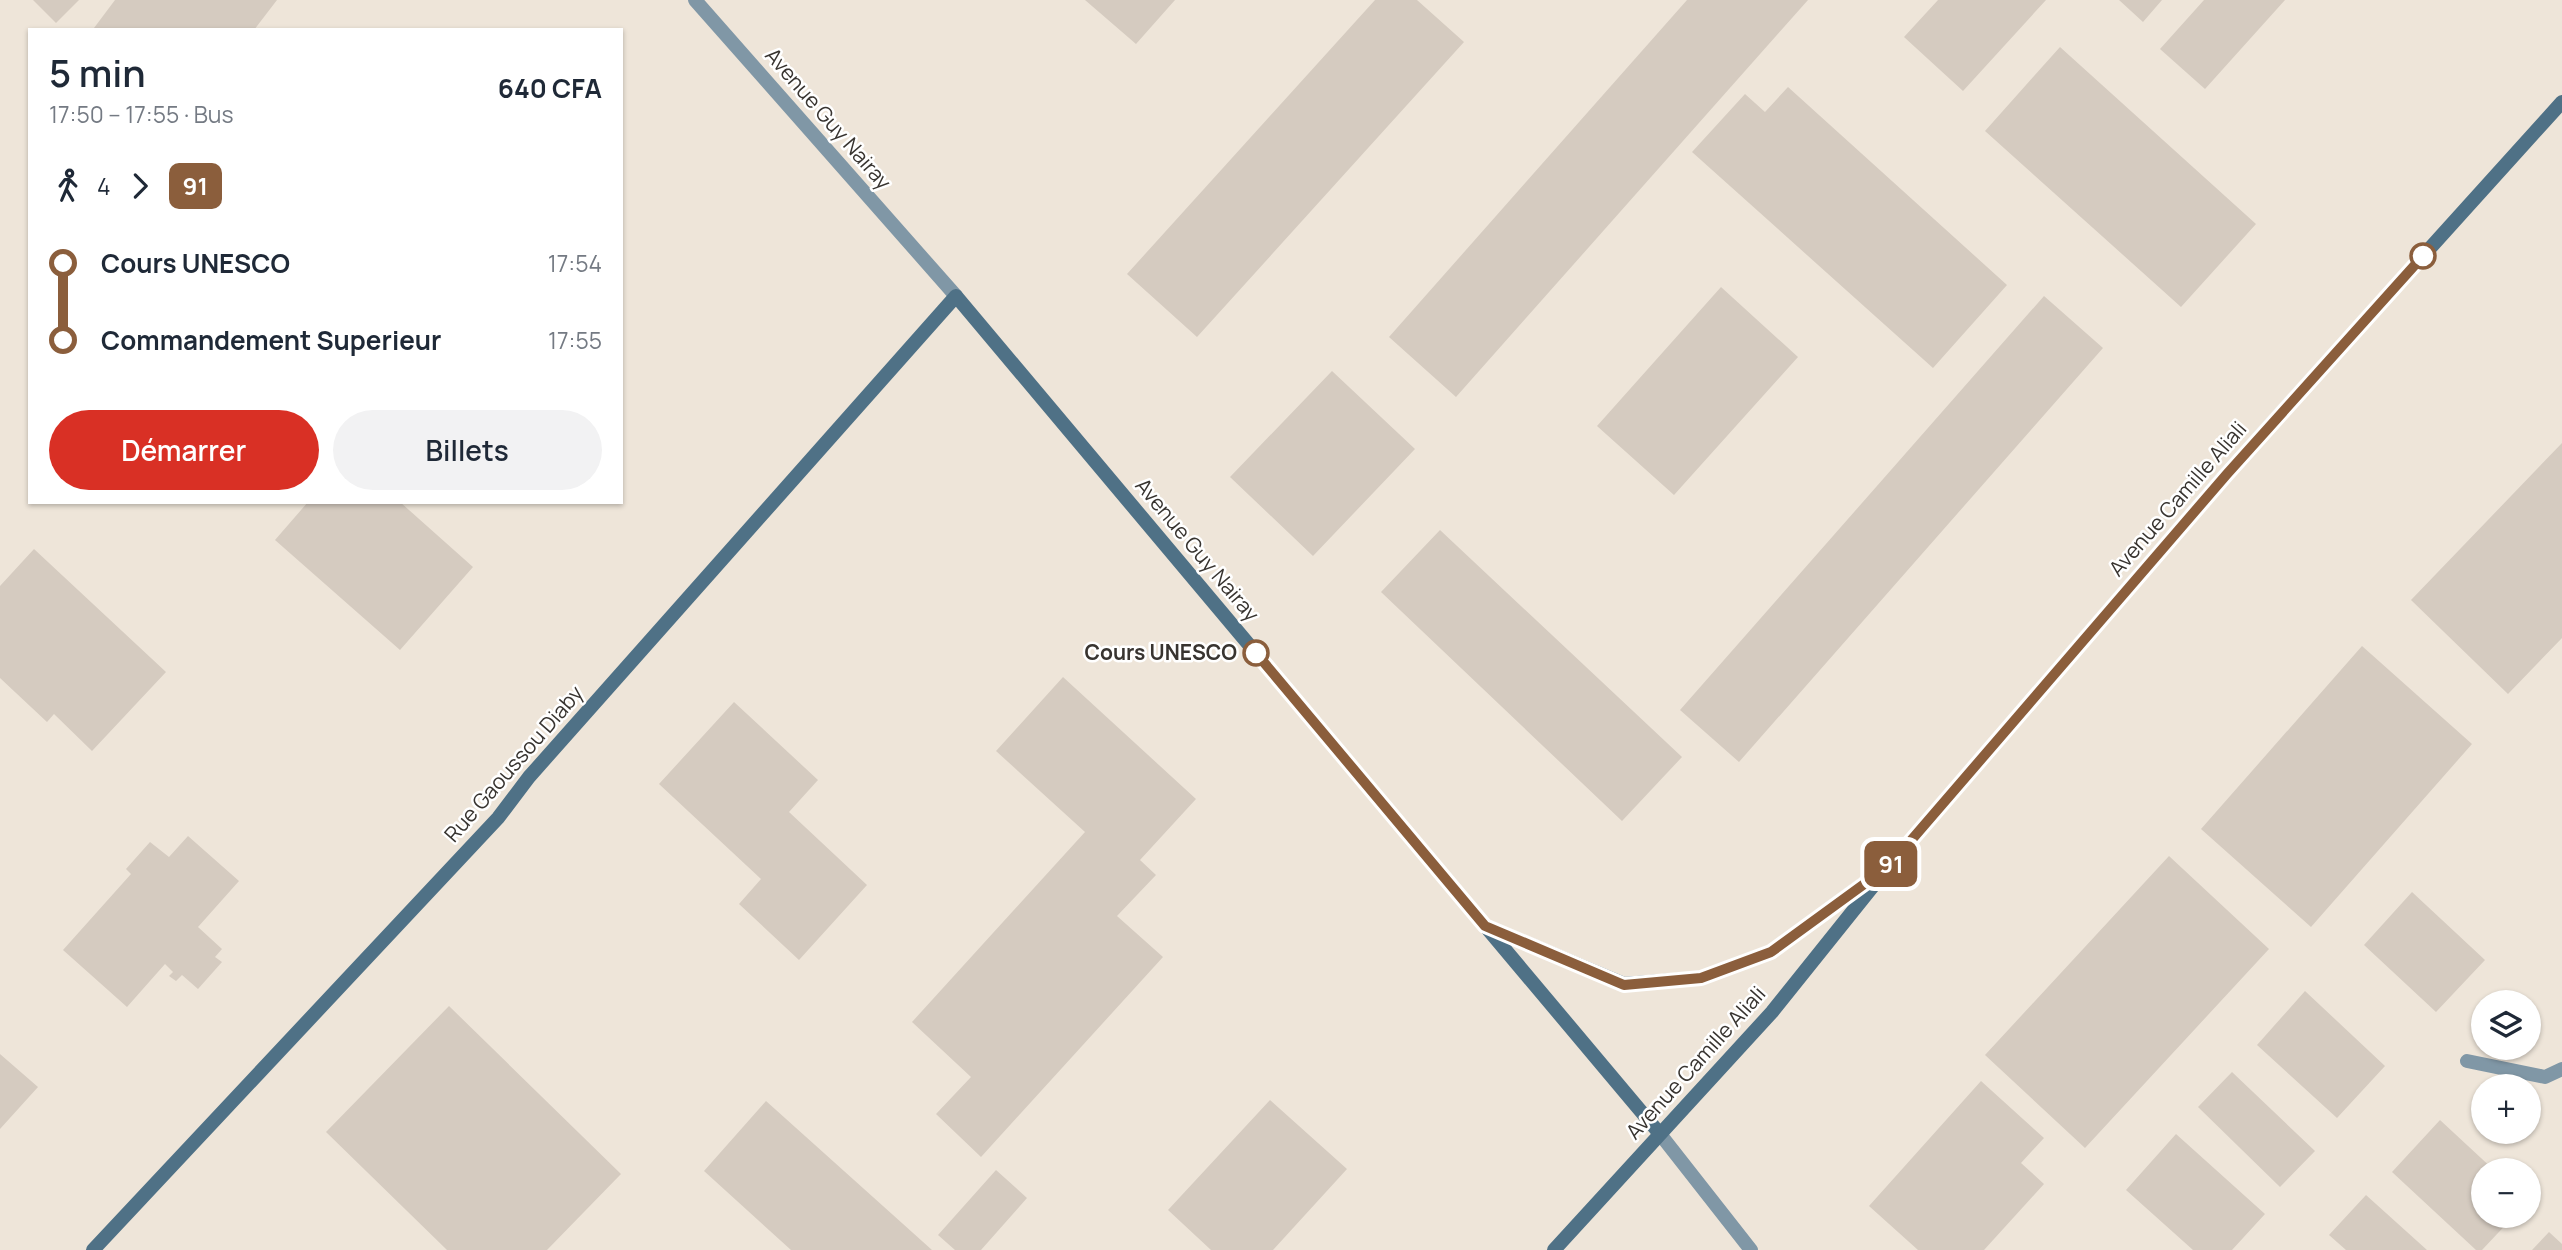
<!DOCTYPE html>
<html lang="fr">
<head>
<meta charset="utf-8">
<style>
  body { margin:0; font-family:Manrope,sans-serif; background:#f2f2f3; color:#1f2937; height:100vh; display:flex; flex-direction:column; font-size:26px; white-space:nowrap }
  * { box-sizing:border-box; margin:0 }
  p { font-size:23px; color:#747a83 }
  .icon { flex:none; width:38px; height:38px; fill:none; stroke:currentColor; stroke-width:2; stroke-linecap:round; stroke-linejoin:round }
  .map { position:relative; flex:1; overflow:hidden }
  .drawer { position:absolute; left:28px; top:28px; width:595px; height:476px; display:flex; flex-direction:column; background:#fff; border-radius:0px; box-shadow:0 2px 5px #0004 }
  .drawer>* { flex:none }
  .badge { padding:0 14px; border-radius:10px; font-size:24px; line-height:46px }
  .fabs { position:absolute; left:2471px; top:990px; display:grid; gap:14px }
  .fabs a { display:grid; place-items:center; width:70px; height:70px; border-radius:50%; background:#fff; box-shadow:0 2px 5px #0004; font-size:35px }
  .map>.badge { position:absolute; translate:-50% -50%; box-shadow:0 0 0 4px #fff }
  .legs { display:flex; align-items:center; gap:10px; height:77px; padding:0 21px; font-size:23px }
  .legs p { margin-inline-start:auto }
  .summary { display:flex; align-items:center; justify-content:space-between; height:119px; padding:0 21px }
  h1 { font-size:38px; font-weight:600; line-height:52px }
  .button { display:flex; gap:14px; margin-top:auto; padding:14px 21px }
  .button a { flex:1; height:80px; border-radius:42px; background:#d93025; color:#fff; font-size:28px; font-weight:600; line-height:80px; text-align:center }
  .button a+a { background:#f2f2f3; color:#1f2937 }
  ul { padding:0 21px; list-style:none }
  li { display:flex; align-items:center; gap:24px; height:77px; font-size:26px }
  li i { display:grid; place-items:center; width:10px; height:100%; margin:0 9px; background:currentColor }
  li i::after { content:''; width:18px; height:18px; margin:-9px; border:5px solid; border-radius:50%; background:#fff }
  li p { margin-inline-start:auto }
  li:first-child i { background:linear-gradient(#0000 50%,currentColor 0) }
  li:last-child i { background:linear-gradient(currentColor 50%,#0000 0) }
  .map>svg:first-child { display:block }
  .building { fill:#d5cbc0 }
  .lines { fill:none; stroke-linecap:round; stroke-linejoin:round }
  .service { stroke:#8097a6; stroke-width:14 }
  .minor { stroke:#8097a6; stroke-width:14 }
  .tertiary { stroke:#8097a6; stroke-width:14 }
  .secondary { stroke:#4f7186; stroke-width:14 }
  .line-1-casing { stroke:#fff; stroke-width:16 }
  .line-1 { stroke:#8b5e3c; stroke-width:10 }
  .stop-1-dot { fill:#fff; stroke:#8b5e3c; stroke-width:3.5 }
  .labels { text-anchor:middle; stroke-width:5; stroke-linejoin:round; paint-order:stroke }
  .street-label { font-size:21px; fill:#383430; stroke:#fff }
  .stop-label { font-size:21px; font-weight:bold; fill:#383430; stroke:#fff; text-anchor:end }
</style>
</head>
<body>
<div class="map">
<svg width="2562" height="1250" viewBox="0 0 2562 1250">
  <rect width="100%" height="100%" fill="#eee5d9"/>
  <path class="building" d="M33 0H79L56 23Z
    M115 0H277L254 30H96L94 28Z
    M1085 0H1175L1136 44Z
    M1375 0H1417L1464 42 1197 337 1127 274Z
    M1687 0H1808L1456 397 1389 337Z
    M1938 0H2046L1963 91 1904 37Z
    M2119 0H2162L2143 22Z
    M2204 0H2285L2205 89 2160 49Z
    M2060 47 2256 224 2181 307 1985 131Z
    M1788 87 2007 285 1933 368 1692 152 1745 94 1765 112Z
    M1721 287 1798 357 1674 495 1597 426Z
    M2044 296 2103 348 1739 762 1680 710Z
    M1332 371 1415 449 1313 556 1230 477Z
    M2562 443V638L2508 694 2411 600Z
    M308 502H400L473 567 400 650 275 540Z
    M1440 530 1682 757 1622 821 1381 592Z
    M34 549 166 672 92 751 54 714 47 722 0 678V586Z
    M2362 646 2472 744 2311 927 2201 829Z
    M1063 677 1196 799 1140 860 1156 875 1117 916 1163 957 981 1157 936 1114 971 1077 912 1022 1085 832 996 751Z
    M734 702 818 780 789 812 867 885 799 960 739 904 761 879 659 784Z
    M188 836 239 881 198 927 222 949 215 957 222 962 198 989 182 975 176 981 169 976 173 972 165 964 127 1007 63 950 131 874 126 869 150 842 169 857Z
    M2169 856 2269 949 2085 1148 1985 1055Z
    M2412 892 2485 960 2436 1012 2364 945Z
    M2305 991 2385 1066 2337 1118 2257 1045Z
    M449 1006 621 1174 547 1250H447L326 1132Z
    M0 1054 38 1087 0 1129Z
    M2232 1072 2315 1151 2280 1187 2198 1107Z
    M1981 1081 2044 1138 2021 1163 2044 1184 1984 1250H1918L1869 1206Z
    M1270 1100 1347 1169 1273 1250H1211L1168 1210Z
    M766 1101 932 1250H791L704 1171Z
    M2440 1120 2495 1171H2483V1216H2514L2482 1250H2476L2392 1172Z
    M2176 1134 2265 1214 2232 1250H2193L2126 1190Z
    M996 1170 1027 1198 981 1250H955L938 1235Z
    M2366 1195 2427 1250H2346L2329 1235Z
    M2549 1232 2562 1244V1250H2532Z"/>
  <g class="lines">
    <path class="service" d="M2467 1061 2545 1077 2562 1069"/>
    <path class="minor" d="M695 0 956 296"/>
    <path class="tertiary" d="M1660 1134 1751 1250"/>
    <path class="secondary" d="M1490 928 1624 984 1701 978 1771 952 1873 877
      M93 1250 498 818 529 777 956 296 1660 1134
      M1554 1250 1772 1012 1889 866 2227 473 2562 102"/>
  </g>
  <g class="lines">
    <defs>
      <path id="line-1" d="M1256 653 1485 926 1624 985 1701 978 1771 952 1889 866 2227 474 2423 256"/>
    </defs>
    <use href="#line-1" class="line-1-casing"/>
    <use href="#line-1" class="line-1"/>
  </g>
  <g class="stop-1-dot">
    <circle cx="2423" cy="256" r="12"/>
    <circle cx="1256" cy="653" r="12"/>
  </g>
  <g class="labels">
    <g class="street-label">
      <text transform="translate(828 119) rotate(49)" y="7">Avenue Guy Nairay</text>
      <text transform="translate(2178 499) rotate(-49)" y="7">Avenue Camille Aliali</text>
      <text transform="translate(1197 550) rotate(50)" y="7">Avenue Guy Nairay</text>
      <text transform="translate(514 764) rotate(-49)" y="7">Rue Gaoussou Diaby</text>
      <text transform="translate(1696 1063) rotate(-48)" y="7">Avenue Camille Aliali</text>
    </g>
    <g class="stop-label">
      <text x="1237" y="660">Cours UNESCO</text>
    </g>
  </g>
</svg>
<div class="fabs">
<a><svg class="icon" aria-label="layers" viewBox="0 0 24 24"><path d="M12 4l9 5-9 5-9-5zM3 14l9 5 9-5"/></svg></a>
<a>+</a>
<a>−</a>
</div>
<b class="badge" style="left:1891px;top:864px;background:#8b5e3c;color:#fff">91</b>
<section class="drawer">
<div class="summary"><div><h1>5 min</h1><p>17:50 – 17:55 · Bus</p></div><b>640 CFA</b></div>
<div class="legs"><svg class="icon" aria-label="walk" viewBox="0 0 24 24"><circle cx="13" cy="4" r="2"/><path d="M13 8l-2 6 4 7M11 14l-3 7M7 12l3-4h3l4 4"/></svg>4<svg class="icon" aria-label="forward" viewBox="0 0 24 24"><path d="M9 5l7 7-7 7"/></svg><b class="badge" style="background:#8b5e3c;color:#fff">91</b></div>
<ul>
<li><i style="color:#8b5e3c"></i><b>Cours UNESCO</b><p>17:54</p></li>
<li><i style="color:#8b5e3c"></i><b>Commandement Superieur</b><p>17:55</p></li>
</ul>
<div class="button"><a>Démarrer</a><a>Billets</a></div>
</section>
</div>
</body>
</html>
